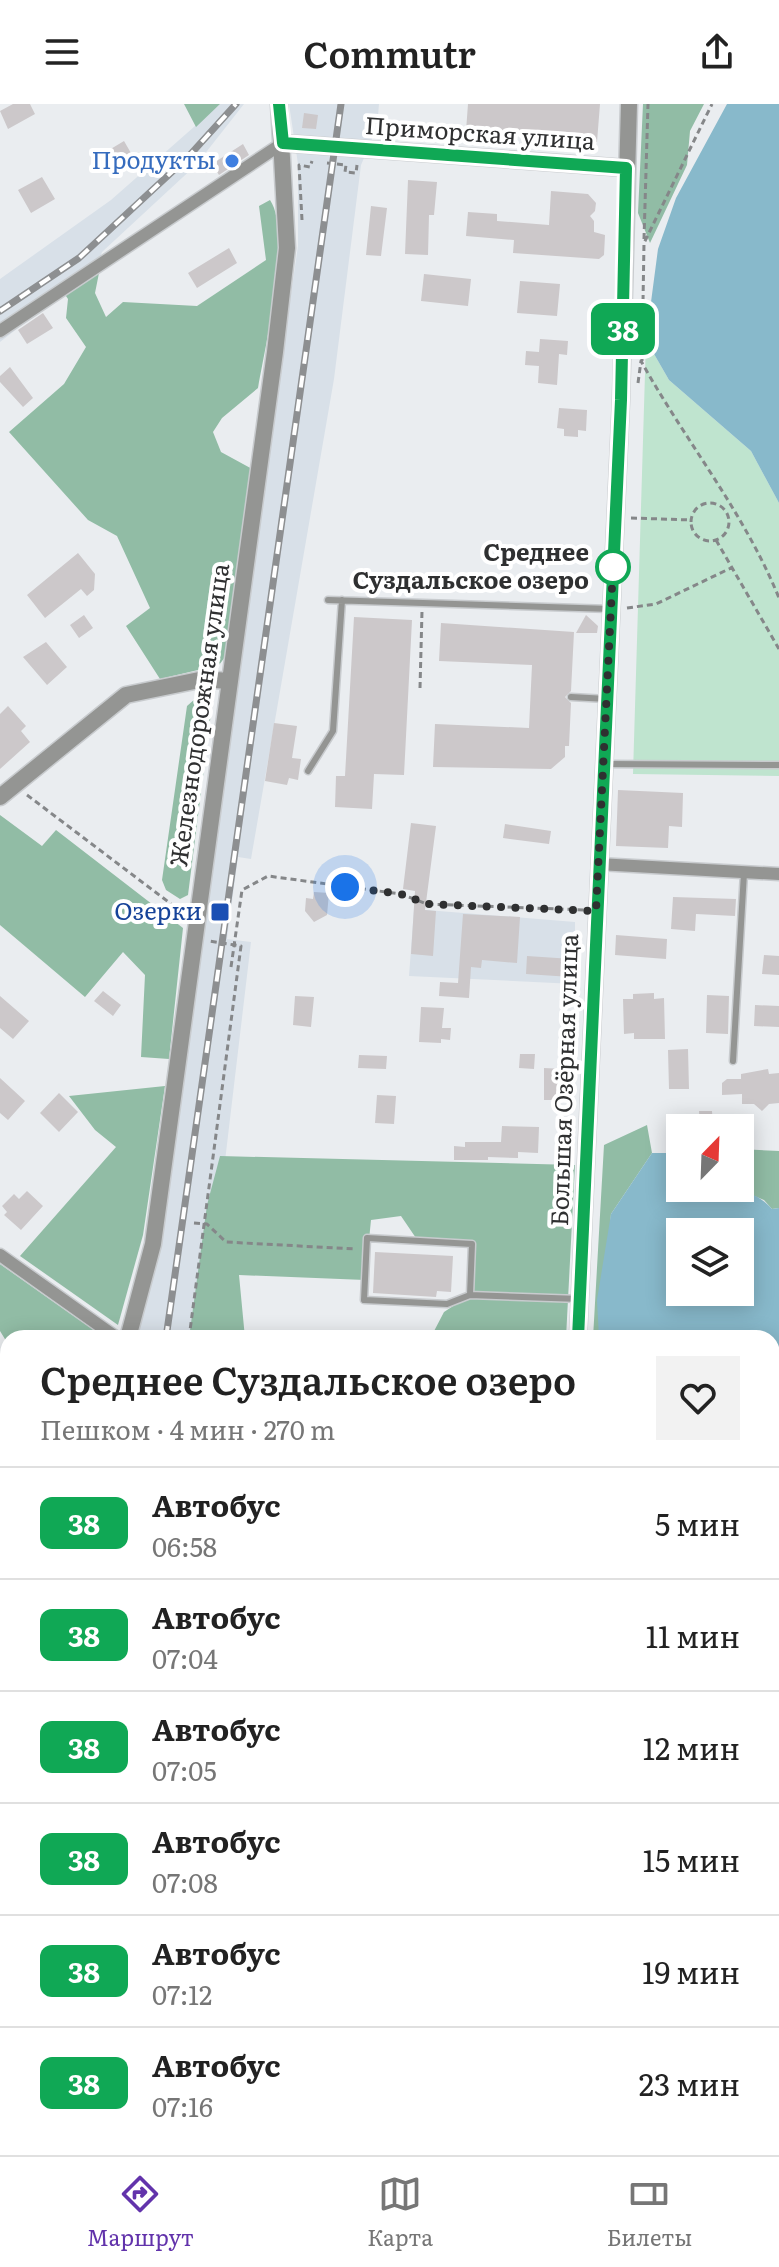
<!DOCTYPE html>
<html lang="ru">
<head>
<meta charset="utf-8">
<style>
  body { margin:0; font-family:Literata,serif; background:#f2f2f2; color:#222; height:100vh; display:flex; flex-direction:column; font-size:30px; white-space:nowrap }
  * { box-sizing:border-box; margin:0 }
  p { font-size:26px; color:#767676 }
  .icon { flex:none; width:44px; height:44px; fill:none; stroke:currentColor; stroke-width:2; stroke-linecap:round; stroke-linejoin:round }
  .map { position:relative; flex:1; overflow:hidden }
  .sheet { position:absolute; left:0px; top:1226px; width:780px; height:826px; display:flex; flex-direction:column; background:#fff; border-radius:24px 24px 0 0; box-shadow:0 4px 20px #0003 }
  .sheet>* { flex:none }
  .badge { padding:0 16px; border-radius:12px; font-size:28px; line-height:52px }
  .needle { width:52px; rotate:23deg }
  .tools { position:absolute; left:666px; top:1010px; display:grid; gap:16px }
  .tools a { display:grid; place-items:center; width:88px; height:88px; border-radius:0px; background:#fff; box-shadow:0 4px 20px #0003; font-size:40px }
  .you { position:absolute; width:40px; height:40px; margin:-20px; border:6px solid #fff; border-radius:50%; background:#1a73e8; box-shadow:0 0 0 12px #1a73e833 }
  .map>.badge { position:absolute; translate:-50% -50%; box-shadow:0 0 0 4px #fff }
  .round { display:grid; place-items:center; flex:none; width:84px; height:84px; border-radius:0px; background:#f2f2f2 }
  .summary { display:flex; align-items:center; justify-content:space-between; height:136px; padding:0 40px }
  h1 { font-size:38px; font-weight:600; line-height:60px }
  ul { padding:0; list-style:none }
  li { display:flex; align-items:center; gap:24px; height:112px; padding:0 40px; border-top:2px solid #e0e0e0 }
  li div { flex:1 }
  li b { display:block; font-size:30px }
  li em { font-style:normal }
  li .badge { min-width:88px; font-weight:700; text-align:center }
  header { display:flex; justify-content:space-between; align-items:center; height:104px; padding:0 40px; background:#fff; font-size:36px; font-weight:600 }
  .tabs { display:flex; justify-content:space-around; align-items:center; height:112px; border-top:2px solid #e0e0e0; background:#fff; font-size:22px; color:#767676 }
  .tabs a { display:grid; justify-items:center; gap:4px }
  .tabs .on { color:#6233ab }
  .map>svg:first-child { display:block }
  .built { fill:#d8e0e8 }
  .green { fill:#bfe4cf }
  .forest { fill:#91bca5 }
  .water { fill:#88b9cb; fill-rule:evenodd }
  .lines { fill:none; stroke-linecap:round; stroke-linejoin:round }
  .stream { stroke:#88b9cb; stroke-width:4 }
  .building { fill:#ccc8ca }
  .service-casing { stroke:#c8cbce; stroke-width:9 }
  .minor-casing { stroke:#c8cbce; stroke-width:15 }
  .tertiary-casing { stroke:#c8cbce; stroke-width:19 }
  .path { stroke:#858789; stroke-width:3; stroke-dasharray:6 4; stroke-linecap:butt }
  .service { stroke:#949593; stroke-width:6 }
  .minor { stroke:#949593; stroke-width:12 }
  .tertiary { stroke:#949593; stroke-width:16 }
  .rail-casing { stroke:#8d8f91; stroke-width:7 }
  .rail { stroke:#fff; stroke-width:4; stroke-dasharray:12; stroke-linecap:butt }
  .line-casing { stroke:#fff; stroke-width:18 }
  .line { stroke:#10a855; stroke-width:12 }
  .walk { stroke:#2f3031; stroke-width:8; stroke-dasharray:0 14.4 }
  .shop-dot { fill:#3f7fe0; stroke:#fff; stroke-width:3 }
  .stop-dot { fill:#fff; stroke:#10a855; stroke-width:4 }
  .transit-dot { fill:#1a4fb4; stroke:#fff; stroke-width:3 }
  .labels { text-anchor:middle; stroke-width:8; stroke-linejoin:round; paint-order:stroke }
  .street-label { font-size:24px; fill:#2f3031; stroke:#fff }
  .shop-label { font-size:24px; fill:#366cbe; stroke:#fff; text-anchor:end }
  .stop-label { font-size:24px; font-weight:bold; fill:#2f3031; stroke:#fff; text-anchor:end }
  .transit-label { font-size:24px; fill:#164399; stroke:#fff; text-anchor:end }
</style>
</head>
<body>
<header><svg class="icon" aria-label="menu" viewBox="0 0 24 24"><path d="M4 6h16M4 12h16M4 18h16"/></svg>Commutr<svg class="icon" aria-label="share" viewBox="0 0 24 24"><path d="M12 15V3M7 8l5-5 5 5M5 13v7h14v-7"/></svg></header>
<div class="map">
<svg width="779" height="2051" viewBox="0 0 779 2051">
  <rect width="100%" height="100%" fill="#eaedf0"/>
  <path class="built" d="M220 0H244L196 61 102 148 97 163 0 238V175L111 96Z
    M289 0H379L377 23 361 61 334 275 251 755 238 753 227 835 251 838 204 1234H133L196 834 298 142V60Z
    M414 805 575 818V880L409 872Z"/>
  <path class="green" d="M646 236 669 276 751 347 779 399V672L633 670Z"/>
  <path class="forest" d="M184 0H220L196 23Z
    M643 0H704L690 27 687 61 650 139 638 109Z
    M270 96C292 128 265 243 258 284L222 314 213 328 221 348 254 366 228 549 219 561 160 575 126 522 150 504 117 432 88 416 9 328 64 280 86 243 66 214 68 195 64 189 100 164 95 189 106 213 123 198 197 202 266 156 259 102Z
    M195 595 205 596 212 601 188 791 180 795 166 786 162 776 187 602Z
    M0 711 42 742 56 726 183 824 169 955 141 953 145 871 123 848 85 893 0 821Z
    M165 982 143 1131 118 1221 20 1152 116 1043 95 1026 69 992Z
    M647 1021 652 1049 611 1110 601 1234H593L604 1041Z
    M740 1045 779 1047V1104L772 1105 764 1096 735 1084H740Z
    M220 1052 575 1061 566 1234 432 1231 444 1208 470 1191 472 1140 418 1137 401 1112 371 1116 365 1176 239 1171 245 1234H189L207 1101Z
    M0 1160 105 1234H8V1240L0 1227Z
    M0 1567 8 1580V1633L0 1637Z
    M0 1679 8 1681V2044H15L14 2051H0Z"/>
  <path class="water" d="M727 0H779V399L751 347 669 276 646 236 658 145 676 94Z
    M652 1049H680V1084C711 1084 750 1079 772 1105L779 1104V1584L772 1583V1234H599L597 1196 611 1110ZM680 1128H740V1188H680Z"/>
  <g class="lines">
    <path class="stream" d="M66 2051 67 2044"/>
  </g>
  <path class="building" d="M13 0H30L35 10 8 25 0 7Z
    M468 0H600L597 38 466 27Z
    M304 9 318 11 316 25 302 24Z
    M124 37 135 56 116 68 104 49Z
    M243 40 249 51 219 71 212 60Z
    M42 73 55 95 31 109 18 86Z
    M408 76 437 78 434 111H429L428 151 405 150Z
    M551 87 588 90 596 99 595 107 590 112 594 117V128L605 131 604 151 599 155 513 149 514 136 466 132 468 108 497 110V117L549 121Z
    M371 102 387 104 381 152 366 151Z
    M229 144 237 159 197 184 188 169Z
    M424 170 471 175 468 202 421 197Z
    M520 177 560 180 557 212 517 209Z
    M43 209 53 224 27 240 18 226Z
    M540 235 568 237 567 251 559 250 557 281 538 279 539 262 525 261 526 247 539 248Z
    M10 263 33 294 23 303 0 278V272Z
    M559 304 587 306 586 327 578 326V333L564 332V325L557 324Z
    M78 449 95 470 94 486 87 492 81 485 45 514 27 491Z
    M84 511 93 524 79 534 70 521Z
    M586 511 598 522 597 529H576Z
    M354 513 412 516 404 671 374 670 372 705 335 703 336 672H345Z
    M441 519 574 528 571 587 565 593 571 599 569 642H565V653L551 665 433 663 435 620 529 624 532 561 439 557Z
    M46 538 67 563 47 581 23 553Z
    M8 602 26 622 21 627 30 638 0 665V610Z
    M274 619 297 622 292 654 301 655 298 676 289 674 287 681 265 677Z
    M618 686 683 689 682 723 669 722 668 744 616 742Z
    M411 719 436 722 425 806 436 807 433 852 411 850 415 787 403 785Z
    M505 720 551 727 549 740 503 734Z
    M314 788 329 789 327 811 314 818 305 807 306 794 313 795Z
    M673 793 736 795 735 812 696 810 695 827 671 825Z
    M463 810 520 813 517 859 482 856 481 864 471 863 469 894 439 892 440 878 458 879Z
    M616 831 667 835 666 855 615 851Z
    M764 851 779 852V871L762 870Z
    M527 852 572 855 571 873 526 870Z
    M103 887 121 901 113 912 94 897Z
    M654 889V895L664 894 665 935H634V929L624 930 623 895H633V890Z
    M707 891 729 892 728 930 706 929Z
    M0 892 29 917 13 935 0 924Z
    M295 892 314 893 311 923 293 921Z
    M755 901 779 902V923L754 922Z
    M421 903 444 904 442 924H451L450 936 441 935V939L419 938Z
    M688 945 689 985H669L668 946Z
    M520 950H535L534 965 519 964Z
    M359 951 387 952 386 965 358 964Z
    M544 964 564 965 563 996H544Z
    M768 965 769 970 779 969V999L769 1000 762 1007 754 1000H742V990L722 991V979L727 975H741V970Z
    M0 974 25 997 8 1016 0 1009Z
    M59 989 78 1008 59 1028 40 1009Z
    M377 991 396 992 394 1020 375 1019Z
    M699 1007H712L713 1024H700Z
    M502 1022 539 1023 538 1049 518 1048V1054L488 1053V1056H454V1042L465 1043V1038H501Z
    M27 1087 43 1102 21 1126 4 1111 7 1108 2 1102 14 1090 19 1095Z
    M375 1148 453 1152 451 1188 437 1187 436 1193 373 1189Z"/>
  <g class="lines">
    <defs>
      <path id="service" d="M328 496 611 505
        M571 593 607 595
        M607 660 779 661
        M308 667 333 627 342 496
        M733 957 744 769
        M470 1191 472 1140 367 1134 364 1196 447 1200 470 1191 580 1195
        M772 1877 779 1876"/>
      <path id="minor" d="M0 227 283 39
        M598 760 779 770
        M0 1151 117 1234
        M453 2044 459 2051
        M714 2044V2051"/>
      <path id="tertiary" d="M283 39 626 64
        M0 693 126 591 204 575 228 577
        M128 1234 153 1140 275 248 287 144 279 0
        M578 1234 621 296 629 0
        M0 1488 8 1480
        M686 2044 691 2051"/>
    </defs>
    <use href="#service" class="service-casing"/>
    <use href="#minor" class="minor-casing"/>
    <use href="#tertiary" class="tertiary-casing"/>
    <path class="path" d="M327 59 346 61 345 68 356 69 357 61
      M302 116 299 61 310 63 312 57
      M644 135 648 0
      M642 257 644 139 712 0
      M638 279 641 257C686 338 744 408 779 494
      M691 418a19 19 0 1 1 38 0a19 19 0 1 1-38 0Z
      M631 414 691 416
      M716 436 779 545
      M627 504 656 500 733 463
      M420 584 422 507
      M27 691 183 809
      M231 863 242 786 268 772 401 790 427 800 584 806
      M194 1119 207 1120 226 1138 355 1145
      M189 1234 241 842 209 837
      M0 1379 8 1375"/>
    <use href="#service" class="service"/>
    <use href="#minor" class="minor"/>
    <use href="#tertiary" class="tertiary"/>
    <defs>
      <path id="rail" d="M0 207 79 154 188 53 236 0
        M166 1234 341 0
        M53 2051 54 2044"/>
    </defs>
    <use href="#rail" class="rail-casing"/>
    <use href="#rail" class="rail"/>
  </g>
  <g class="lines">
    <defs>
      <path id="line" d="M279 0 283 39 626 64 621 296 578 1234"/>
    </defs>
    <use href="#line" class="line-casing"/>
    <use href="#line" class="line"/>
    <path class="walk" d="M345 783 401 790 427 800 596 807 613 463"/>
  </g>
  <circle class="shop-dot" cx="232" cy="57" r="8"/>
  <circle class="stop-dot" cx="613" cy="463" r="16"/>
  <rect class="transit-dot" x="210" y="798" width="20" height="20" rx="4"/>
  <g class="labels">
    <g class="street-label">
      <text transform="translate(480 30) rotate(4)" y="8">Приморская улица</text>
      <text transform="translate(200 611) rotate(-82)" y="8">Железнодорожная улица</text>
      <text transform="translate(565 976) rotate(-88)" y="8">Большая Озёрная улица</text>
    </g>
    <g class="shop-label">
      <text x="216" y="65">Продукты</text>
    </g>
    <g class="stop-label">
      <text x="589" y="457">Среднее<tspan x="589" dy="28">Суздальское озеро</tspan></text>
    </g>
    <g class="transit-label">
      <text x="202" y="816">Озерки</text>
    </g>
  </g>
</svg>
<div class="tools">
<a><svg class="needle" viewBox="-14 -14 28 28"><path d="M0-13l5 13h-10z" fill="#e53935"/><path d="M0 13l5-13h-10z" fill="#767676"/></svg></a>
<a><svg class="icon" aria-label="layers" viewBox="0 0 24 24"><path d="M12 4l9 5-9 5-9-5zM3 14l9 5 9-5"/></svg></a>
</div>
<div class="you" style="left:345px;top:783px"></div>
<b class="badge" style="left:623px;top:225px;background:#10a855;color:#fff">38</b>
<section class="sheet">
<div class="summary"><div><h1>Среднее Суздальское озеро</h1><p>Пешком · 4 мин · 270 m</p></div><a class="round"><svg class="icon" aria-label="heart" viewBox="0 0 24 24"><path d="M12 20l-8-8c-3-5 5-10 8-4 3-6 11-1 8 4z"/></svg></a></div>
<ul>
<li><span class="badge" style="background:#10a855;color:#fff">38</span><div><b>Автобус</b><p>06:58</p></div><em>5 мин</em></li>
<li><span class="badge" style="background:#10a855;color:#fff">38</span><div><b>Автобус</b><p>07:04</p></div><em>11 мин</em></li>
<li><span class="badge" style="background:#10a855;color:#fff">38</span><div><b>Автобус</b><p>07:05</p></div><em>12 мин</em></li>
<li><span class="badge" style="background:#10a855;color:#fff">38</span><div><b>Автобус</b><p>07:08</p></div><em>15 мин</em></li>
<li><span class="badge" style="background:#10a855;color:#fff">38</span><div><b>Автобус</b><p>07:12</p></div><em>19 мин</em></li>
<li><span class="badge" style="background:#10a855;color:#fff">38</span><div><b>Автобус</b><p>07:16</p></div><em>23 мин</em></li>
</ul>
</section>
</div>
<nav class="tabs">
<a class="on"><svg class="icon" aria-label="directions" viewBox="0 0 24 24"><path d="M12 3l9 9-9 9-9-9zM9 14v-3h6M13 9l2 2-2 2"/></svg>Маршрут</a>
<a><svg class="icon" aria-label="map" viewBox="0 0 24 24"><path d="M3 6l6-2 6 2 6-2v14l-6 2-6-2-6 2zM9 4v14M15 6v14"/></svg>Карта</a>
<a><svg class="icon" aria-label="tickets" viewBox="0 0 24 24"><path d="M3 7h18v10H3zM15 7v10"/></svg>Билеты</a>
</nav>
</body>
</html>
